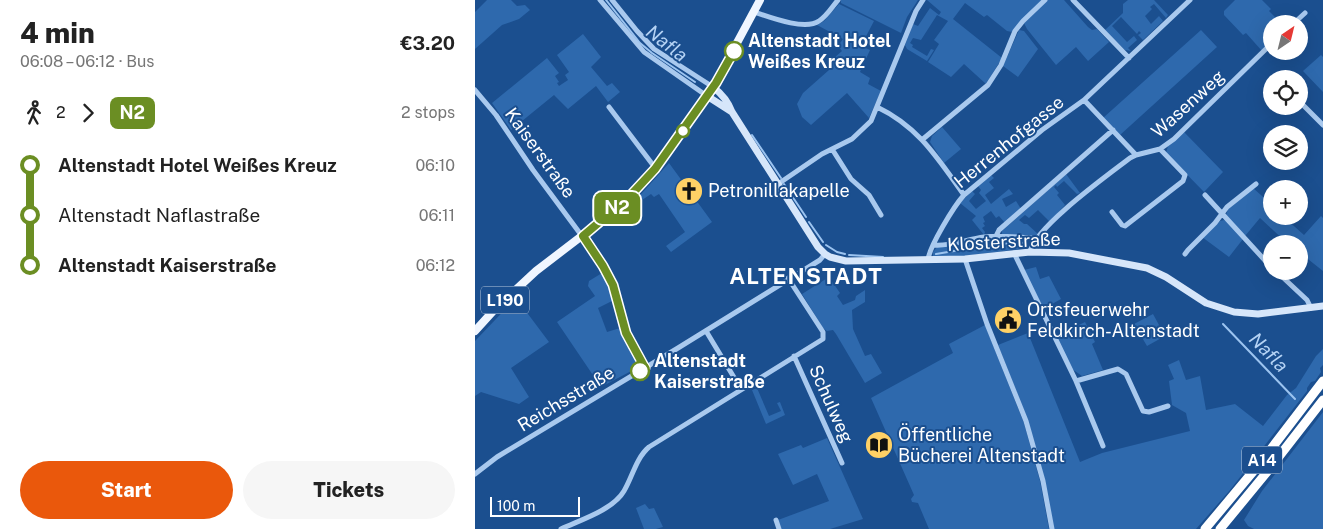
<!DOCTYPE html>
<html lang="en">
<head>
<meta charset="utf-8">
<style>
  body { margin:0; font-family:"Public Sans",sans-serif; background:#f6f6f6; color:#222; height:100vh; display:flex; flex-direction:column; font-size:19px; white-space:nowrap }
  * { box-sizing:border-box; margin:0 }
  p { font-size:16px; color:#767676 }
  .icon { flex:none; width:28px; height:28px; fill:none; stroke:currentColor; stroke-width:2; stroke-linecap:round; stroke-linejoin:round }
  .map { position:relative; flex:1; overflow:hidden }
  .drawer { display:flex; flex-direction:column; background:#fff; width:475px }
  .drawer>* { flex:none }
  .badge { padding:0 10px; border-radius:8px; font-size:18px; line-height:32px }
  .needle { width:32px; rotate:35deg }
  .buttons { position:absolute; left:788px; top:15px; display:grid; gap:10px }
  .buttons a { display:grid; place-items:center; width:45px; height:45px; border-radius:50%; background:#fff; box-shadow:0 5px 20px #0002; font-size:25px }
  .scale { position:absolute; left:15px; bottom:12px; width:90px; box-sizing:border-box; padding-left:5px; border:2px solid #fff; border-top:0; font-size:14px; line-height:18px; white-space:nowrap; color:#fff; -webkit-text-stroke:4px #1b4f8f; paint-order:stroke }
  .map>.badge { position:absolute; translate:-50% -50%; box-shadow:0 0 0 2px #fff }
  .legs { display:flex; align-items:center; gap:8px; height:55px; padding:0 20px; font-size:16px }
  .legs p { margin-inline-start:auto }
  .head { display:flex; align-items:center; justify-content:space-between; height:85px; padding:0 20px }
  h1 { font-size:28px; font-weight:800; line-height:38px }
  .action { display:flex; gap:10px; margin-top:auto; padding:10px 20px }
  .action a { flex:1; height:58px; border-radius:30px; background:#ea580c; color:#fff; font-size:20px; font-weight:800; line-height:58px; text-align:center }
  .action a+a { background:#f6f6f6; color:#222 }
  ul { padding:0 20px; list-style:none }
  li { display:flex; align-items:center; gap:18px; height:50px; font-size:19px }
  li i { display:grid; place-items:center; width:8px; height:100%; margin:0 6px; background:currentColor }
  li i::after { content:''; width:12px; height:12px; margin:-6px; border:4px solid; border-radius:50%; background:#fff }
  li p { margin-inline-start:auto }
  li:first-child i { background:linear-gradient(#0000 50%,currentColor 0) }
  li:last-child i { background:linear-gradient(currentColor 50%,#0000 0) }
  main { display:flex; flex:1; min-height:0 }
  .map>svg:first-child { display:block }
  .green { fill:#2e69ad }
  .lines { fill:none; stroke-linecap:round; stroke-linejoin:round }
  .stream { stroke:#9cc4f0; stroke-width:2 }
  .minor { stroke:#a9c9ee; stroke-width:5 }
  .secondary { stroke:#d6e6fa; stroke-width:7 }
  .primary { stroke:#f0f6ff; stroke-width:8 }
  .motorway { stroke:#fff; stroke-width:9 }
  .line-1-casing { stroke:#fff; stroke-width:11 }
  .line-1 { stroke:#6b8e23; stroke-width:8 }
  .stop-1-dot { fill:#fff; stroke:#6b8e23; stroke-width:2.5 }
  .labels { text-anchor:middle; stroke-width:4; stroke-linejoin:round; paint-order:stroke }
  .shield { fill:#1b4f8f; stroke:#bbcadd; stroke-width:1 }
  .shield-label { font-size:16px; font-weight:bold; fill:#fff }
  .stop-label { font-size:18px; font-weight:bold; fill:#fff; stroke:#1b4f8f; text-anchor:start }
  .street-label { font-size:18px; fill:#fff; stroke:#1b4f8f }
  .poi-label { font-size:18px; fill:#fff; stroke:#1b4f8f; text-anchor:start }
  .water-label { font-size:19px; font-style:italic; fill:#b5d3f5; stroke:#1b4f8f }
  .district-label { font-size:22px; font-weight:bold; letter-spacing:1px; fill:#fff; stroke:#1b4f8f }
</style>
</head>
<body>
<main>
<section class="drawer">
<div class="head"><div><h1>4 min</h1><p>06:08 – 06:12 · Bus</p></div><b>€3.20</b></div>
<div class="legs"><svg class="icon" aria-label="walk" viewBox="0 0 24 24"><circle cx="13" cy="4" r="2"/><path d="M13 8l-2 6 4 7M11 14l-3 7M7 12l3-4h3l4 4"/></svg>2<svg class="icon" aria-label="forward" viewBox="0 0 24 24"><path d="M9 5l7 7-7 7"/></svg><b class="badge" style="background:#6b8e23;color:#fff">N2</b><p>2 stops</p></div>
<ul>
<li><i style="color:#6b8e23"></i><b>Altenstadt Hotel Weißes Kreuz</b><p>06:10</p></li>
<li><i style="color:#6b8e23"></i><span>Altenstadt Naflastraße</span><p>06:11</p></li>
<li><i style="color:#6b8e23"></i><b>Altenstadt Kaiserstraße</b><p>06:12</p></li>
</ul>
<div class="action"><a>Start</a><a>Tickets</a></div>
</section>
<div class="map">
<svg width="848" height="529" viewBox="0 0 848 529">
  <rect width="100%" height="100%" fill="#1b4f8f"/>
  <path class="green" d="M12 0H36L42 6 50 5 55 10 44 19 27 25 0 49V12Z
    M366 0H443L432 17 426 33 366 3Z
    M452 0H567L537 32 532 31 512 15 509 17 490 3 478 19 527 58 511 84 489 64 476 77 453 62 464 44 459 40 473 21 462 15 446 40 438 38 435 43 438 45 437 47 452 56 456 49 459 50 452 61 432 49 430 45 438 24 443 26 455 8 464 15 466 12Z
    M573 0H589L613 27 617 30 622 29 634 42 613 61 601 47 581 65 552 29 549 23Z
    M653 0H679L693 15 691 18 679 4 675 7 677 9 670 16 676 24 684 16 688 21 668 40 663 35 666 33 664 31 662 34 646 17 637 26 652 42 659 36 662 40 653 48 656 51 650 50 630 30 648 13V4Z
    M760 0H787L796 9 794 11 807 24H796V42L787 51 771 33 768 35 749 15V11Z
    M364 4 399 21 386 46 395 50 385 72 395 78 393 84 406 91 394 118 372 93 336 125 327 117 322 104 328 93 354 70 359 58 367 51 363 46 368 39 342 25 349 21Z
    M544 30 549 31 563 49 543 77 528 66Z
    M726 30 742 47 645 135 628 118Z
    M108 34 126 57 116 67 132 86 137 83 145 92 133 102 121 86 93 109 79 95 36 130 17 103 72 58 84 73 80 76 84 82 82 83 84 86 93 80 90 75 94 72 82 55Z
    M846 55 848 57V92L828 71Z
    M467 127 486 149 469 163 455 142 457 136Z
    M709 132 748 172 729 192 691 153 693 146Z
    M194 163 237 222 196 252 191 246 210 232 184 194 179 197 176 194 161 204V207L159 202Z
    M591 174 605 193 602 194 589 181 582 187 581 185 579 187 584 193 582 195 590 205 575 222 563 210 554 218 550 215 544 220 549 224H552L563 234 559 236 527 234V231Z
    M516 175 519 178 514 182 519 188 510 195 516 204 534 189 538 194 527 199 531 207 541 201 546 209 530 223 524 216 521 218 516 211 508 217 510 222 508 223 510 226 507 228 510 232 509 235 497 220 501 216 485 203 497 191 500 194 494 201 501 209 511 201 504 193 506 190 503 186Z
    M778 188 796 204V216H811L810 218 829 235 846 216 848 218V271L824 252V244H813L785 218 770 236 751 215 753 209Z
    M749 220 753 222 768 239 754 257 727 237 745 221Z
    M522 238 552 240 553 241 551 245 544 247V249L490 256 460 257 458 256V252L462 247Z
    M561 267 565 279 574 276 586 299 568 309 549 270Z
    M127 273 139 300 123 308 132 332 145 328 164 362 162 368 126 387 82 322 120 296 113 286 114 281Z
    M354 277 365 293 362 296 368 305 380 300 381 296 390 290V302L377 310 378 329 390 356 396 354 407 373 390 383 361 334 358 330 352 331 348 328 327 294Z
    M41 298 74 342 36 368 54 397 44 404 6 392 0 396V341Z
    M678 314 690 336 672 346 659 324Z
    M610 322 620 342 617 344 628 370 607 376 597 369 581 336Z
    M510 325 549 423 565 481 574 529H454L443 503 437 502 436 499 439 495 396 398 478 353 474 344Z
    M553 333 605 462 627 453 715 431 711 413 697 405 694 381 699 379 693 365 704 360 711 380 725 376 731 410 760 404 788 426 812 395 821 388 841 356 848 349V365L845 368 846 372 840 381 836 382 832 388V391L755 490 721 529H579L570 481 553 421 523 345Z
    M282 388 294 416 306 411 302 403 305 402 310 415 291 424 277 390Z
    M848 412V529H779L773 526 769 520 787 491Z
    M352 438 388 519 355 529H306L303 520 354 501 342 474 318 485 303 454 326 445 328 448Z
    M170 504 174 509 179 508 188 527 181 529H169L161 508Z"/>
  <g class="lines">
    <path class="stream" d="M131 0 165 43 177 53 220 82
      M277 135 306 178
      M309 184 331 217
      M334 222 348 242
      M351 245 362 252 370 254
      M461 254 521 244 547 243
      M374 255 408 257
      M748 324 820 399"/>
    <path class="minor" d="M125 0 169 52 232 96
      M137 0 162 31 179 49 238 87
      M598 0 654 58
      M279 12C294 17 330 31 344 21 352 16 357 7 363 0
      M818 24 830 13
      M0 90 21 115 58 170 121 255 138 285 151 333 170 368
      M609 100 661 155
      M828 105 848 125
      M134 107 181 169
      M402 107C444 127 463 159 489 195
      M448 139 513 85 526 65 540 31 548 21 570 0
      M357 149 376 179 394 195 406 215
      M303 184 347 154 377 139 396 121 441 11 448 0
      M730 195 796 267
      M637 212 647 225 650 226 708 181 710 175 685 149
      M521 236 524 230 638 130
      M458 245C475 247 492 239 509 237 524 235 540 237 556 238L560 240
      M555 252C560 227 633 175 655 158L661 155 685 149 699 139 796 44
      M539 253 601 381 628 446
      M710 254 713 250 740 223 752 207 781 184
      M490 259 512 324 551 421 568 481 577 529
      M453 260C454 247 479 206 489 195L567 130 609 100 715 0
      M801 271 832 300 836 308
      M231 331 266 389
      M319 356 367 463
      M601 381 643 369 651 374 668 411 674 412 693 406
      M0 474 22 457 203 348 345 260 350 254
      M301 520 304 529
      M86 529C105 520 138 510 149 491 157 478 161 458 174 447L348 339V332L313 278"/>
    <path class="secondary" d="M238 87C247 94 253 101 257 112L343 247 350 254 355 257 371 261 490 259 555 252 594 253 672 268 691 277 731 303 759 312 783 314 848 306
      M232 96 257 112"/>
    <path class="primary" d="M0 331 20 309 61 271 142 209 171 180 196 148 242 80 285 0"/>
    <path class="motorway" d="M730 529 786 462 848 381
      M745 529 792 472 848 400"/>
  </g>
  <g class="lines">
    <defs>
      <path id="line-1" d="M165 371 170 368 151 333 138 285 128 266 108 236 154 197 180 169 241 83 259 51"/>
    </defs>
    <use href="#line-1" class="line-1-casing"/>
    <use href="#line-1" class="line-1"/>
  </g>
  <defs>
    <symbol id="church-disc" viewBox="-11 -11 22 22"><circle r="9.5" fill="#ffd166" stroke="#1b4f8f"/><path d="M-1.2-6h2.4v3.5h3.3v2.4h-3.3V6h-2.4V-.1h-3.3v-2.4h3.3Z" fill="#111"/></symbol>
    <symbol id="civic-disc" viewBox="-11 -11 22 22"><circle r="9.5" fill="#ffd166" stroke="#1b4f8f"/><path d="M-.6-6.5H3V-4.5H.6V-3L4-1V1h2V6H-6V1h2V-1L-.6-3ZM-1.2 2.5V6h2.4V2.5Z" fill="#111"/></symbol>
    <symbol id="library-disc" viewBox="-11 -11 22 22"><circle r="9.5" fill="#ffd166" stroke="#1b4f8f"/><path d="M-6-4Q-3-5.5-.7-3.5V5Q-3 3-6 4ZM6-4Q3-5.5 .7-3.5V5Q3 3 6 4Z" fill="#111"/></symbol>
  </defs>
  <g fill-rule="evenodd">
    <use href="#church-disc" x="198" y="175" width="32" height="32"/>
    <use href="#civic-disc" x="517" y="304" width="32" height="32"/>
    <use href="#library-disc" x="388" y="429" width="32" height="32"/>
  </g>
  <g class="stop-1-dot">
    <circle cx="259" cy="51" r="9"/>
    <circle cx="208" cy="131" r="6"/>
    <circle cx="165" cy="371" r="9"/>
  </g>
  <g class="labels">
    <g class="shield">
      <rect x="6" y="286.5" width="48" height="27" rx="4"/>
      <rect x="767" y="446.5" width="40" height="27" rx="4"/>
    </g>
    <g class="shield-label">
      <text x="30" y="306">L190</text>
      <text x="787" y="466">A14</text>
    </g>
    <g class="stop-label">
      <text x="273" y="47">Altenstadt Hotel<tspan x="273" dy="21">Weißes Kreuz</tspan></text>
      <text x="179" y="367">Altenstadt<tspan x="179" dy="21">Kaiserstraße</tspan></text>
    </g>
    <g class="street-label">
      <text transform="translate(713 104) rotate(-42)" y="6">Wasenweg</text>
      <text transform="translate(534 142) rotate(-39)" y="6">Herrenhofgasse</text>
      <text transform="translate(65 153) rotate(54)" y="6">Kaiserstraße</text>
      <text transform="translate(529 242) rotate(-3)" y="6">Klosterstraße</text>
      <text transform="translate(91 399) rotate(-31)" y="6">Reichsstraße</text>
      <text transform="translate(356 404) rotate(66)" y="6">Schulweg</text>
    </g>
    <g class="poi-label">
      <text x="233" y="197">Petronillakapelle</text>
      <text x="552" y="316">Ortsfeuerwehr<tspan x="552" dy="21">Feldkirch-Altenstadt</tspan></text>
      <text x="423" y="441">Öffentliche<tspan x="423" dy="21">Bücherei Altenstadt</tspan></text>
    </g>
    <g class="water-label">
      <text transform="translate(192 43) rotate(38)" y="7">Nafla</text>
      <text transform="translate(794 352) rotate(46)" y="7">Nafla</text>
    </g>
    <g class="district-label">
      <text x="331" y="284">ALTENSTADT</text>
    </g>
  </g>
</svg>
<div class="buttons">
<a><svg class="needle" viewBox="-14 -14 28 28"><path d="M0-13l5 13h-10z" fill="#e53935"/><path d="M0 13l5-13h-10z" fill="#767676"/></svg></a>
<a><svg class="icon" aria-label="locate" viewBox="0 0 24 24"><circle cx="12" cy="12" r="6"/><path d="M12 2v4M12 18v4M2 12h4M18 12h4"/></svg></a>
<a><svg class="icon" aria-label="layers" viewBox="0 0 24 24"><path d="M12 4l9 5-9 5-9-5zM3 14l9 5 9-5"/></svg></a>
<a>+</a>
<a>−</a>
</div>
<div class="scale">100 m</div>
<b class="badge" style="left:142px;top:208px;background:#6b8e23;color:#fff">N2</b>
</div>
</main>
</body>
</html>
